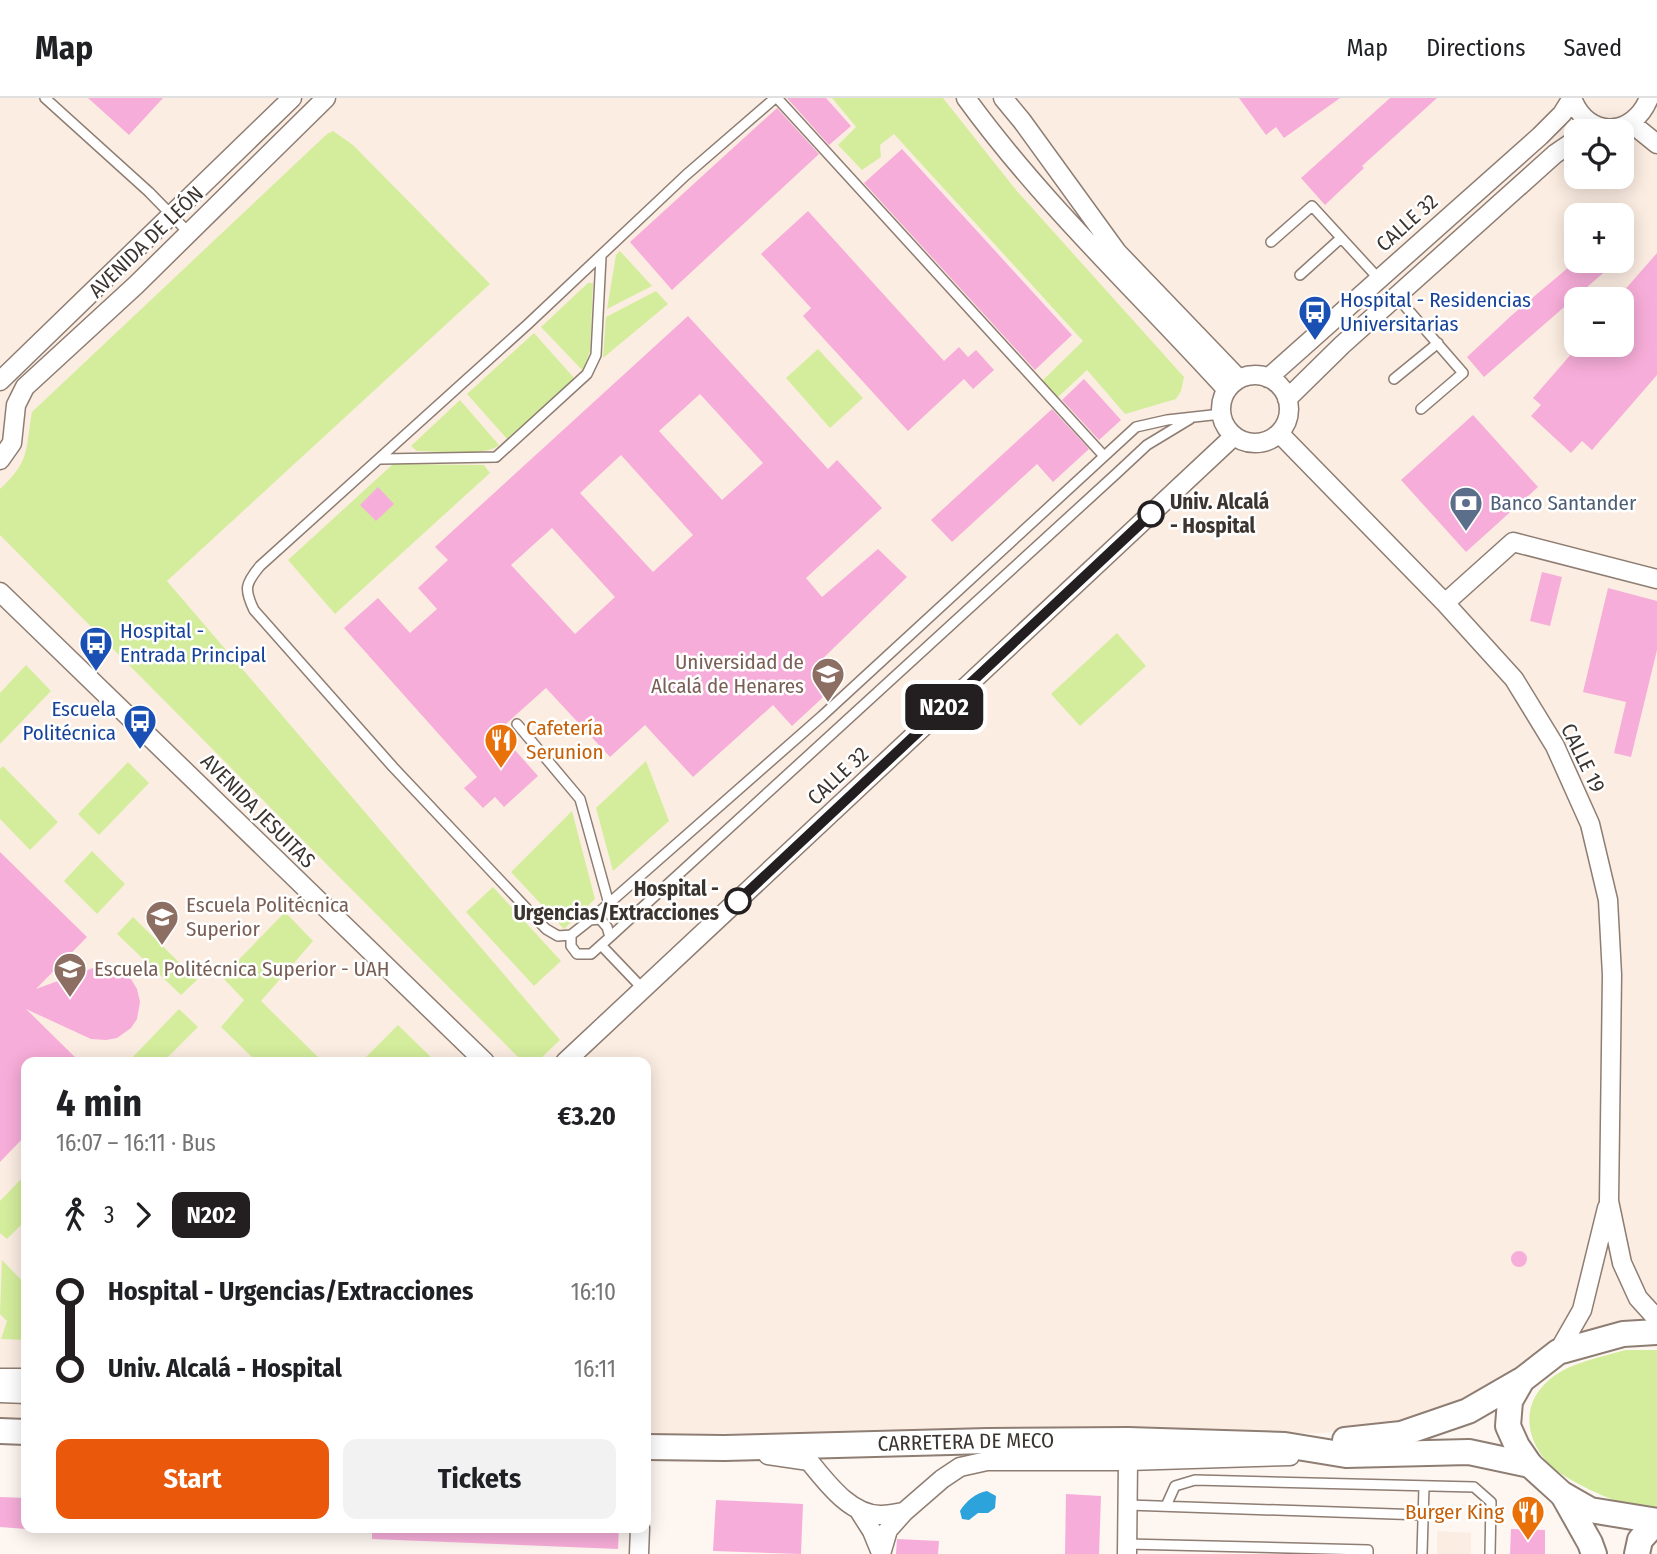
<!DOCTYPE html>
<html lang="en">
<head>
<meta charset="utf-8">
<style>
  body { margin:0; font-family:"Fira Sans Condensed",sans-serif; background:#f2f2f2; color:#202124; height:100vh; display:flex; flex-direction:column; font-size:26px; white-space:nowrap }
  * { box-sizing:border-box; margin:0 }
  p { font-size:23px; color:#757577 }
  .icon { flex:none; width:38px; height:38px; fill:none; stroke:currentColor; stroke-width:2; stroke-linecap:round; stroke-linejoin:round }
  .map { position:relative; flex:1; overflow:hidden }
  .panel { position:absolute; left:21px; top:959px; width:630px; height:476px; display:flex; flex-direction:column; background:#fff; border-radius:14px; box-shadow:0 4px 18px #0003 }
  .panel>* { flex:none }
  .badge { padding:0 14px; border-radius:10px; font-size:24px; line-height:46px }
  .controls { position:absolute; left:1564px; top:21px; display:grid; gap:14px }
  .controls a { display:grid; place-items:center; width:70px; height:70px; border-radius:14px; background:#fff; box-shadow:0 4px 18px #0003; font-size:35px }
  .map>.badge { position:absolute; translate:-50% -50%; box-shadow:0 0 0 4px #fff }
  .legs { display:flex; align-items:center; gap:10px; height:77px; padding:0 35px; font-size:23px }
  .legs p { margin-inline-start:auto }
  .head { display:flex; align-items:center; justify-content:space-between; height:119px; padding:0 35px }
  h1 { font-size:38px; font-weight:700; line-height:52px }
  .cta { display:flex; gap:14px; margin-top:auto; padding:14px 35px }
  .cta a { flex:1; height:80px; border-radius:14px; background:#ea580c; color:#fff; font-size:28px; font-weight:700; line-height:80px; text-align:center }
  .cta a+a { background:#f2f2f2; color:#202124 }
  ul { padding:0 35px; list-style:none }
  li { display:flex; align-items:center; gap:24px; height:77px; font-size:26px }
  li i { display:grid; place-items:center; width:10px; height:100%; margin:0 9px; background:currentColor }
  li i::after { content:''; width:18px; height:18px; margin:-9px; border:5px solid; border-radius:50%; background:#fff }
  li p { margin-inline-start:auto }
  li:first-child i { background:linear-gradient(#0000 50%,currentColor 0) }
  li:last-child i { background:linear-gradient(currentColor 50%,#0000 0) }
  header { display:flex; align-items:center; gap:42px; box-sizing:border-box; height:98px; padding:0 35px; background:#fff; border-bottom:2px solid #e0e0e0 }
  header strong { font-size:33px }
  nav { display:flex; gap:38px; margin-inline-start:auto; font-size:24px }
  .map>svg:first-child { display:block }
  .built { fill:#fcede2; fill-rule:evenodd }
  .green { fill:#d4ed9c }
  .water { fill:#2da3db }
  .building { fill:#f7add9; fill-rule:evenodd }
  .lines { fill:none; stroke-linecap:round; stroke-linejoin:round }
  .lane-casing { stroke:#8e7d72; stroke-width:12 }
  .street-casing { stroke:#8e7d72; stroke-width:21 }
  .secondary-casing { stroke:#8e7d72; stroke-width:28 }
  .lane { stroke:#fff; stroke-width:9 }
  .street { stroke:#fff; stroke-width:18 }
  .secondary { stroke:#fff; stroke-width:24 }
  .line-1-casing { stroke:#fff; stroke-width:16 }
  .line-1 { stroke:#231f20; stroke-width:10 }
  .stop-1-dot { fill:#fff; stroke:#231f20; stroke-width:3.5 }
  .labels { text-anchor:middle; stroke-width:5; stroke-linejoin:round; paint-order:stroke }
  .street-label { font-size:21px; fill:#3b342f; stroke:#fff }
  .transit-label { font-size:21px; fill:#164399; stroke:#fff; text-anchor:start }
  .stop-label { font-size:21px; font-weight:bold; fill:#3b342f; stroke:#fff; text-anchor:start }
  .service-label { font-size:21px; fill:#4e5e75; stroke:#fff; text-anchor:start }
  .education-label { font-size:21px; fill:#785e54; stroke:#fff; text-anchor:start }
  .food-label { font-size:21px; fill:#c56008; stroke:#fff; text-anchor:start }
</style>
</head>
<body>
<header>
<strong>Map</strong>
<nav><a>Map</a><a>Directions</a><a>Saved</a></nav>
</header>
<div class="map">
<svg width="1657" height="1456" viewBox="0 0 1657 1456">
  <rect width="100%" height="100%" fill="#fdf6f1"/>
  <path class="built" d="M0 0H1657V1223L1550 1244 1499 1284 1443 1315 1396 1329 1320 1335 832 1334 646 1336V964H26V1322L0 1320ZM1577 33H1622V79H1577ZM1577 117H1622V163H1577ZM1577 201H1622V247H1577Z
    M1437 1433 1471 1435V1456H1437Z"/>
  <path class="green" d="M832 0H943L1016 92 1184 279 1181 293 1176 301 1125 316 1087 272 1057 300 1042 283 1083 243 894 36 880 47 881 59 862 72 838 47 856 29Z
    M333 33 353 47 490 186 167 483 560 942 537 964H523L0 437V391C31 362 25 352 32 314L327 36Z
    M620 153 652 188 607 211 616 157Z
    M588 185H593L590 253 583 273 541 229Z
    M656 193 668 206 603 260 606 219Z
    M534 235 575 281 508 342 467 296Z
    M818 251 863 300 830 330 786 280Z
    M460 302 499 347C487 359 435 353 417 353L411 348Z
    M393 366 484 367 490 375 335 516 288 462Z
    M1117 535 1146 568 1080 628 1051 596Z
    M26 567 51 593 0 646V595Z
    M646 663 669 723 613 773 596 710Z
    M128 664 149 685 99 737 78 716Z
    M3 668 58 724 30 752 0 721V671Z
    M572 713 595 801 564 831 511 774Z
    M92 753 125 786 97 816 64 783Z
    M493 789 561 863 534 888 466 814Z
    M285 814 313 843 261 903 323 964H257L221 929 244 902 222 879Z
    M133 819 197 882 181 897 117 836Z
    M179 911 198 929 163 964H128Z
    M398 927 436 964H361Z
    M26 1076V1122L7 1141 0 1135V1103Z
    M2 1162 26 1187V1242L1 1241 7 1223 0 1216Z
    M1625 1252H1657V1410C1650 1410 1642 1410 1635 1409 1614 1404 1564 1382 1549 1366 1528 1344 1521 1313 1542 1289 1561 1266 1598 1260 1625 1252Z"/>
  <path class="water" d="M987 1393 996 1398 995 1410 988 1415H978L969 1422 962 1421 960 1413C966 1403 976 1395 987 1393Z"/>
  <path class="building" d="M88 0H163L129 37Z
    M787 0H826L851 28 829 47Z
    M1239 0H1340L1284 40 1276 29 1266 37Z
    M1390 0H1437L1362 68 1364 70 1325 107 1301 80Z
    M777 10 819 56 672 192 630 144Z
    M902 51 1072 237 1035 272 864 85Z
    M808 113 944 263 959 249 968 259 976 252 994 272 973 291 964 281 908 333 803 218 811 210 761 156Z
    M1657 155V277L1592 352 1582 343 1571 355 1531 318 1541 307 1533 300 1579 247H1622V195Z
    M1576 163H1617L1484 279 1467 259 1512 217Z
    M688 218 828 371 837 362 882 410 806 480 822 499 878 451 907 479 814 569 833 590 792 628 773 607 693 679 645 627 610 659 546 590 498 633 538 678 504 709 495 699 483 710 464 690 477 679 344 530 378 500 410 535 437 511 418 490 448 462 435 449ZM700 296 763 365 722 402 659 333ZM621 357 693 437 653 474 580 395ZM552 430 615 499 575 536 511 467Z
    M1084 281 1121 322 1099 342 1062 302Z
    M1052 311 1089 351 1053 384 1037 366 952 444 931 422Z
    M1473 317 1538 389 1466 454 1401 382Z
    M378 389 394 406 376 423 360 407Z
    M1542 474 1562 479 1550 528 1530 523Z
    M1608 490 1657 503V552L1631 659 1614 655 1626 604 1583 594Z
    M0 754 87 839 36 891 93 870H111L131 881 137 891 140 904 137 921 131 930 117 940 106 942 91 941 26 911 80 964H26V1037L0 1064Z
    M1511 1161a8 8 0 1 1 16 0a8 8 0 1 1-16 0Z
    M1066 1396 1101 1398 1099 1456H1065Z
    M0 1399 26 1400V1431L0 1429Z
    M716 1402 803 1406 801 1456 713 1453Z
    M372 1430H619L618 1451 372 1441Z
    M1511 1431 1545 1432V1456H1510Z
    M897 1441 939 1443 938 1456H896Z"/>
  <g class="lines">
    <defs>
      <path id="lane" d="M45 0 149 94 189 135
        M777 0 1104 358
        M1271 144 1312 108 1379 181
        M1300 177 1341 140
        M1397 199 1463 275 1421 311
        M1394 281 1438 245
        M381 361 496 359 587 276 596 257 601 159
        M517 626 580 701 609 806
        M600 821 607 829 610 839 591 856H577L571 848V837L590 822Z
        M590 822 822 618 1136 329 1167 322 1221 316
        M571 837 558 838 546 831 393 669 254 512C244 491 245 486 260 468L528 226 686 77 775 0
        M610 839 1117 375 1147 347 1190 321
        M601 847 643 891
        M1128 1407 1423 1417
        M1166 1408 1175 1388 1195 1382 1474 1389 1491 1404 1490 1456
        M1127 1446 1368 1452V1456
        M1422 1456 1424 1389"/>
      <path id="street" d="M966 0C1043 106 1139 195 1227 292
        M1003 0 1022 23 1117 154 1239 281
        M1572 0C1587 41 1633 40 1649 0
        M1631 25 1657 46
        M1221 311a34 34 0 1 1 68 0a34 34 0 1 1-68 0Z
        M1268 280 1540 38 1562 16 1572 0
        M0 283 292 0
        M1287 301 1342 247 1555 56 1577 41
        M1279 335 1445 505 1514 581 1555 648 1590 726 1608 802 1612 877 1609 1103 1622 1165 1638 1200 1657 1221
        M0 362 12 345 16 307 25 289 136 187 326 0
        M0 494 485 964
        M1445 505 1513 444 1657 481
        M565 964 1234 338
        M1558 1254 1582 1212 1607 1110
        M0 1280H26
        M0 1295 26 1296
        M768 1357 809 1363C827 1385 851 1418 882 1417 889 1417 897 1415 904 1414
        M858 1411 872 1433 881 1455
        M639 1456 640 1430
        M881 1456 888 1432 904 1414 942 1381 960 1369 987 1363H1128L1290 1358
        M1127 1456 1128 1363"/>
      <g id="secondary">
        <path d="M1657 1234 1623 1236 1558 1254 1522 1282 1510 1303 1508 1328 1517 1348 1530 1367 1562 1396 1590 1412 1657 1423"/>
        <path d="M0 1333 26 1334"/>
        <path d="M1345 1342 1401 1336 1468 1313 1520 1283"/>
        <path id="s1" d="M646 1349 724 1350 988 1343 1128 1342 1285 1347 1346 1357 1469 1354 1530 1367"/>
        <path d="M1563 1397 1590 1445 1594 1456"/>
        <path d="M1637 1456 1640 1442 1657 1423"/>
      </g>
    </defs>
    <use href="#lane" class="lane-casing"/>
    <use href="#street" class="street-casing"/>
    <use href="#secondary" class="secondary-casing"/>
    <use href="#lane" class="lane"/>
    <use href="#street" class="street"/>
    <use href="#secondary" class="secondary"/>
  </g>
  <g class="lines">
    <defs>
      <path id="line-1" d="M738 803 1151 416"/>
    </defs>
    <use href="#line-1" class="line-1-casing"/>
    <use href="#line-1" class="line-1"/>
  </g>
  <defs>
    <symbol id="bus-pin" viewBox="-11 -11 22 30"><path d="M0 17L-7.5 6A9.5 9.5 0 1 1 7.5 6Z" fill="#1a4fb4" stroke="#fff"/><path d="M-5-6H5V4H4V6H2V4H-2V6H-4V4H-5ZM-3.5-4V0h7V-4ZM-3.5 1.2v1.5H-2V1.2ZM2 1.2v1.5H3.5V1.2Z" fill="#fff"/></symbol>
    <symbol id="bank-pin" viewBox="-11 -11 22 30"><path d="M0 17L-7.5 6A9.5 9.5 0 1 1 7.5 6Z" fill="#5c6f8a" stroke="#fff"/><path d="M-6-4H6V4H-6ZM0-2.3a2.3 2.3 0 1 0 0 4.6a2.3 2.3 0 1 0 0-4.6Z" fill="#fff"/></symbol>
    <symbol id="university-pin" viewBox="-11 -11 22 30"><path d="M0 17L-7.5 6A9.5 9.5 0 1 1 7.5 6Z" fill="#8d6e63" stroke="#fff"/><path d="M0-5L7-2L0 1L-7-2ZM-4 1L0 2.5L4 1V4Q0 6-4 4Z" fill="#fff"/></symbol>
    <symbol id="restaurant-pin" viewBox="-11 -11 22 30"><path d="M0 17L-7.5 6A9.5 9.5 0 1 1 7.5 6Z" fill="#e8710a" stroke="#fff"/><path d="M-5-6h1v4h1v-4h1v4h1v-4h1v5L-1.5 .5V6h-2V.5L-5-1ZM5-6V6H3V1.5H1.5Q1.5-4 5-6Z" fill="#fff"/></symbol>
  </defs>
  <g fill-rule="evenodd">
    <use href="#bus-pin" x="1296" y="195" width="38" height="52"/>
    <use href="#bank-pin" x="1447" y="386" width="38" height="52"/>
    <use href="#bus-pin" x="77" y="526" width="38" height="52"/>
    <use href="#university-pin" x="809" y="557" width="38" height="52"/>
    <use href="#bus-pin" x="121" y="604" width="38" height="52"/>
    <use href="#restaurant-pin" x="482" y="623" width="38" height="52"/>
    <use href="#university-pin" x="143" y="800" width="38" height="52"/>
    <use href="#university-pin" x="51" y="852" width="38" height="52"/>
    <use href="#restaurant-pin" x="1509" y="1395" width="38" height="52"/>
  </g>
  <g class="stop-1-dot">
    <circle cx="1151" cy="416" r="12"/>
    <circle cx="738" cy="803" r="12"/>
  </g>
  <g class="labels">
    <g class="street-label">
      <text transform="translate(1407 125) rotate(-42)" y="7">CALLE 32</text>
      <text transform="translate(146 144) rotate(-44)" y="7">AVENIDA DE LEÓN</text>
      <text transform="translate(1583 660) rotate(64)" y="7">CALLE 19</text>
      <text transform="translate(838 678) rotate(-43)" y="7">CALLE 32</text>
      <text transform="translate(258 713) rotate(45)" y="7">AVENIDA JESUITAS</text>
      <text dy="7" stroke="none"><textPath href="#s1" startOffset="320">CARRETERA DE MECO</textPath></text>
    </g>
    <g class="transit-label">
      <text x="1340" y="209">Hospital - Residencias<tspan x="1340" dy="24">Universitarias</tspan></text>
      <text x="120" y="540">Hospital -<tspan x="120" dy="24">Entrada Principal</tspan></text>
      <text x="116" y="618" text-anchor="end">Escuela<tspan x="116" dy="24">Politécnica</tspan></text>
    </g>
    <g class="stop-label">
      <text x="1170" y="411">Univ. Alcalá<tspan x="1170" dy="24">- Hospital</tspan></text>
      <text x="719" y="798" text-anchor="end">Hospital -<tspan x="719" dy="24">Urgencias/Extracciones</tspan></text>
    </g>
    <g class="service-label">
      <text x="1490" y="412">Banco Santander</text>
    </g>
    <g class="education-label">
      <text x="804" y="571" text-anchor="end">Universidad de<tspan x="804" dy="24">Alcalá de Henares</tspan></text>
      <text x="186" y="814">Escuela Politécnica<tspan x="186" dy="24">Superior</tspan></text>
      <text x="94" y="878">Escuela Politécnica Superior - UAH</text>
    </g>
    <g class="food-label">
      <text x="526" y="637">Cafetería<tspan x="526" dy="24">Serunion</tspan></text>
      <text x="1504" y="1421" text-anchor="end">Burger King</text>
    </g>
  </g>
</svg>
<div class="controls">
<a><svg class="icon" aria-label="locate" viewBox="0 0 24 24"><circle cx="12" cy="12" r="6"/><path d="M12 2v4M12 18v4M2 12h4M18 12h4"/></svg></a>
<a>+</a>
<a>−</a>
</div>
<b class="badge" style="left:944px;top:609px;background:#231f20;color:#fff">N202</b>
<section class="panel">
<div class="head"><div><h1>4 min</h1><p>16:07 – 16:11 · Bus</p></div><b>€3.20</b></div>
<div class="legs"><svg class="icon" aria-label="walk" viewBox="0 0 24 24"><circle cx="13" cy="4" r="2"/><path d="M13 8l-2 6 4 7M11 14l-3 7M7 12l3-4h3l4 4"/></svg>3<svg class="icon" aria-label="forward" viewBox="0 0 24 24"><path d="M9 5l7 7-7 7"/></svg><b class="badge" style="background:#231f20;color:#fff">N202</b></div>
<ul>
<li><i style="color:#231f20"></i><b>Hospital - Urgencias/Extracciones</b><p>16:10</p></li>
<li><i style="color:#231f20"></i><b>Univ. Alcalá - Hospital</b><p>16:11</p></li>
</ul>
<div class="cta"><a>Start</a><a>Tickets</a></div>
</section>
</div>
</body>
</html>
